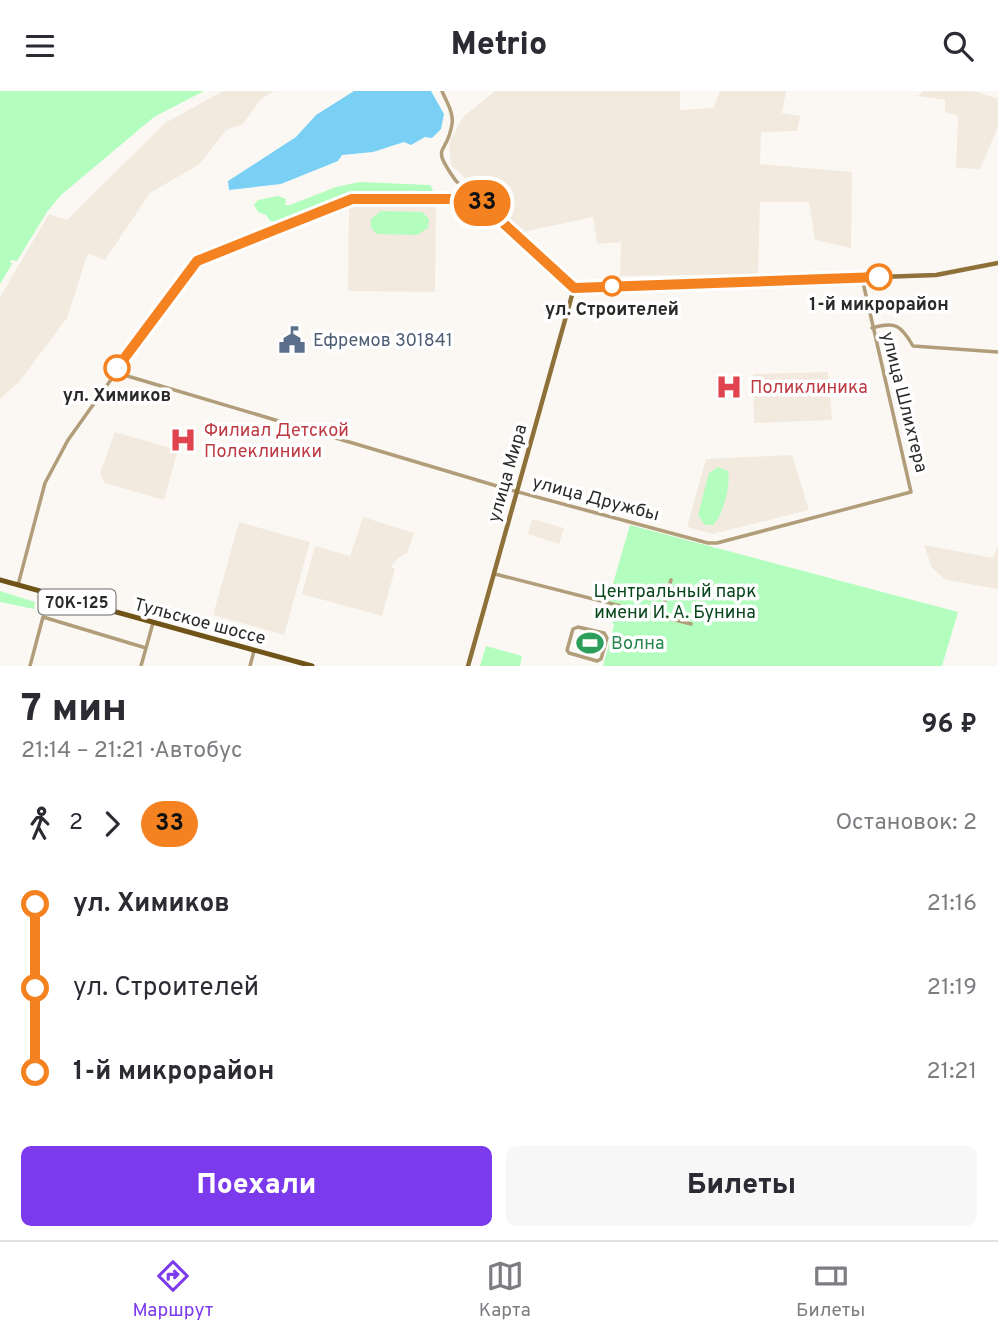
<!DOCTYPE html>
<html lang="ru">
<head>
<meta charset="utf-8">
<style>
  body { margin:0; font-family:Overpass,sans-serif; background:#f7f7f7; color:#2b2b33; height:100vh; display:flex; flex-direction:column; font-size:26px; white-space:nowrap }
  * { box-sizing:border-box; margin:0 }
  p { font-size:23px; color:#7c7c81 }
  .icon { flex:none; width:38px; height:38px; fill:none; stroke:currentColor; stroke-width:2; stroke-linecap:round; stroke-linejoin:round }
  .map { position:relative; height:575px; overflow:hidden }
  .drawer { display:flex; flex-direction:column; background:#fff; flex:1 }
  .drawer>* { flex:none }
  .badge { padding:0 14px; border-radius:23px; font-size:24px; line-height:46px }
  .map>.badge { position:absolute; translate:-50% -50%; box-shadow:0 0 0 4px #fff }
  .legs { display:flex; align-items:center; gap:10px; height:77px; padding:0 21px; font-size:23px }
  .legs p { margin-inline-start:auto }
  .headline { display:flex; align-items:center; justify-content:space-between; height:119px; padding:0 21px }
  h1 { font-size:38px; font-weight:800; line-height:52px }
  .button { display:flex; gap:14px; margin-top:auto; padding:14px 21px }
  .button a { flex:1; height:80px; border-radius:10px; background:#7c3aed; color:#fff; font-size:28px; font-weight:800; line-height:80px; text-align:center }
  .button a+a { background:#f7f7f7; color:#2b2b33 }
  ul { padding:0 21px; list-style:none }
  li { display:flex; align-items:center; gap:24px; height:84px; font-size:26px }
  li i { display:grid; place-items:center; width:10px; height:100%; margin:0 9px; background:currentColor }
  li i::after { content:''; width:18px; height:18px; margin:-9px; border:5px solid; border-radius:50%; background:#fff }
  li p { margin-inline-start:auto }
  li:first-child i { background:linear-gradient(#0000 50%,currentColor 0) }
  li:last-child i { background:linear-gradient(currentColor 50%,#0000 0) }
  header { display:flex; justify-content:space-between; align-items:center; height:91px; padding:0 21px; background:#fff; font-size:32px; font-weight:800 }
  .dock { display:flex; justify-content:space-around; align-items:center; height:98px; border-top:2px solid #e1e1e2; background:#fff; font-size:19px; color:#7c7c81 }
  .dock a { display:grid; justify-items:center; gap:4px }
  .dock .current { color:#7c3aed }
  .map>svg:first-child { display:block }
  .built { fill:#f2eadf }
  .green { fill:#b3fdbf }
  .water { fill:#79d0f4 }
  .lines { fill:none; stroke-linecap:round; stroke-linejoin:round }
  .street { stroke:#b19d79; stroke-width:3.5 }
  .secondary { stroke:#8e7138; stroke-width:4.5 }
  .primary { stroke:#6f5317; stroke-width:5 }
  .line-1-casing { stroke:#fff; stroke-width:16 }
  .line-1 { stroke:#f58220; stroke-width:10 }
  .stop-1-dot { fill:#fff; stroke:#f58220; stroke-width:3.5 }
  .labels { text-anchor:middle; stroke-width:7; stroke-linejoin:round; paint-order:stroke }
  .shield { fill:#fff; stroke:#6b6a69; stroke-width:2 }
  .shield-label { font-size:16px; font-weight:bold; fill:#2b2a29 }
  .stop-label { font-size:18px; font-weight:bold; fill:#2b2a29; stroke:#fff }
  .service-label { font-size:18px; fill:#4e5e75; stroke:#fff; text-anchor:start }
  .health-label { font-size:18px; fill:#be3a42; stroke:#fff; text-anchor:start }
  .street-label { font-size:18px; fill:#2b2a29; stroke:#fff }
  .park-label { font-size:18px; fill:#08461c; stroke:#fff }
  .leisure-label { font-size:18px; fill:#27864d; stroke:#fff; text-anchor:start }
</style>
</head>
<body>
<header><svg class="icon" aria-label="menu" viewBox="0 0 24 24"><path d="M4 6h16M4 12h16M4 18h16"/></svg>Metrio<svg class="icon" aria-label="search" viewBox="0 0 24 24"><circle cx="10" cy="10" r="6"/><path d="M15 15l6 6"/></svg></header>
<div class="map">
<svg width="998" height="575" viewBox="0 0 998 575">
  <rect width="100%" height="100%" fill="#fbf8f3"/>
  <path class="built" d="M223 0H274L261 8 243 33 226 39 200 73 150 102 105 169 88 162 67 227 19 291 0 308V206L49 123 67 129 165 32Z
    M495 0H680V19L713 17 720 0H786L782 22 800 25 797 40 761 41 760 73 852 81 851 157 815 149 809 111H760L758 183 620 185 621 151 597 153 593 126 523 141 451 74 449 52 463 26Z
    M923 0H974L998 8V36L980 78 956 77 958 25 945 21V9L918 5Z
    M349 114 436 115 435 201 348 200Z
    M828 281 832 329 754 332 753 283Z
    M115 341 178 359 164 409 105 392 100 382Z
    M792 364 809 419 713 443 687 436 706 368Z
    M363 426 414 442 407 462 398 467 391 476 395 478 382 525 302 503 315 455 350 465Z
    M532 428 564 437 559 453 528 443Z
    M239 431 310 451 284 544 213 524Z
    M924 454 993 467 998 454V498L946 489 932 477Z"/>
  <path class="green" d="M0 0H204L154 26 61 104 47 121 17 170 10 169 12 173 0 193Z
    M360 91 430 94 433 99 431 103 351 102 279 131 270 130 266 124 258 121 254 114 258 109 278 105 286 108 285 114H290L336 96Z
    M381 120 422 121 429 128 428 137 417 144 377 143 371 137V128Z
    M718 376 728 380C731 394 723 425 713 434H705L698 424 709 382Z
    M630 434 958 521 942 575H603L614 534 605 520Z
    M0 500 35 511 34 518 0 511Z
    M486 555 522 565 520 575H480Z"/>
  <path class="water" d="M354 0H431L444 23 441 38 432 47 425 46 411 54 404 51 373 61 342 64 338 70 281 93 229 99 228 90 296 46 316 24Z"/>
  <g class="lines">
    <path class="street" d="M442 0C446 10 454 22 452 33 447 66 429 52 456 90L574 197
      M872 237C895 230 901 234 913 255L998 261
      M114 281 507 398 708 452H717L911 401 862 187
      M495 483 691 533
      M18 494 45 392 68 349 194 172 353 108H477
      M660 526 671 489
      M578 536 604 542 607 547 601 568 597 570 569 562 567 559 573 538Z
      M30 575 43 526 146 557
      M141 575 153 532
      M250 575 254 560"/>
    <path class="secondary" d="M468 575 574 197 936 184 998 172"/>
    <path class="primary" d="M0 489 312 575"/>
  </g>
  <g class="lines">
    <defs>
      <path id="line-1" d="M117 277 197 170 352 108H477L574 197 879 186"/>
    </defs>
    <use href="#line-1" class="line-1-casing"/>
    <use href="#line-1" class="line-1"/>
  </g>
  <defs>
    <symbol id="civic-bare" viewBox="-9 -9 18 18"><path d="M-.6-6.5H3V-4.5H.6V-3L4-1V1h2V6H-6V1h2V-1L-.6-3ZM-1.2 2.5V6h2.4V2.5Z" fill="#5c6f8a" stroke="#fff" stroke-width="2.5" paint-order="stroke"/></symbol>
    <symbol id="hospital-bare" viewBox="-9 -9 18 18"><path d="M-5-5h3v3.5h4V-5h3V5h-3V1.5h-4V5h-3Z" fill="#e0444e" stroke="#fff" stroke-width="2.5" paint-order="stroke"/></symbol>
    <symbol id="stadium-bare" viewBox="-9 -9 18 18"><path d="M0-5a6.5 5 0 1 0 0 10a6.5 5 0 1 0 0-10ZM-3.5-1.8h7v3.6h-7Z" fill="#2e9e5b" stroke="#fff" stroke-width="2.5" paint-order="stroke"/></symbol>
  </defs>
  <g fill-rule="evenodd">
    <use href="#civic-bare" x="273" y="230" width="38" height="38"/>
    <use href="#hospital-bare" x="710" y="277" width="38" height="38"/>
    <use href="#hospital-bare" x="164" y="330" width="38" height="38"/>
    <use href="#stadium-bare" x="571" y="533" width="38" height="38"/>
  </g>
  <g class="stop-1-dot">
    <circle cx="879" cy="186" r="12"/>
    <circle cx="612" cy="195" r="9"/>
    <circle cx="117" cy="277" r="12"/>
  </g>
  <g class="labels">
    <rect class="shield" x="38.5" y="498.5" width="77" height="25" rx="5"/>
    <g class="shield-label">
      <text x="77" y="517">70К-125</text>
    </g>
    <g class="stop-label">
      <text x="879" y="219">1-й микрорайон</text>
      <text x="612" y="224">ул. Строителей</text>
      <text x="117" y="310">ул. Химиков</text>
    </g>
    <g class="service-label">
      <text x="313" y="255">Ефремов 301841</text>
    </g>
    <g class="health-label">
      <text x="750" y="302">Поликлиника</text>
      <text x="204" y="345">Филиал Детской<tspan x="204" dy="21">Полеклиники</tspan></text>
    </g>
    <g class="street-label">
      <text transform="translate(905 311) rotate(76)" y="6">улица Шлихтера</text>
      <text transform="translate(507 382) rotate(-74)" y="6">улица Мира</text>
      <text transform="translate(596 407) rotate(15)" y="6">улица Дружбы</text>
      <text transform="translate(200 530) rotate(15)" y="6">Тульское шоссе</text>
    </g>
    <g class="park-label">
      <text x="675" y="506">Центральный парк<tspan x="675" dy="21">имени И. А. Бунина</tspan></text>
    </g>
    <g class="leisure-label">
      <text x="611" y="558">Волна</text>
    </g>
  </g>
</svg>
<b class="badge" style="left:482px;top:112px;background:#f58220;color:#111">33</b>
</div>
<section class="drawer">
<div class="headline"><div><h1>7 мин</h1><p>21:14 – 21:21 · Автобус</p></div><b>96 ₽</b></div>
<div class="legs"><svg class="icon" aria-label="walk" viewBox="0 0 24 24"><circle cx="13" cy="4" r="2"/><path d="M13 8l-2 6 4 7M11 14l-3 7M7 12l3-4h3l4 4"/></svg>2<svg class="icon" aria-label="forward" viewBox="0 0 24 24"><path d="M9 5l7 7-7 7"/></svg><b class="badge" style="background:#f58220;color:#111">33</b><p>Остановок: 2</p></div>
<ul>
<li><i style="color:#f58220"></i><b>ул. Химиков</b><p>21:16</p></li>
<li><i style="color:#f58220"></i><span>ул. Строителей</span><p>21:19</p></li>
<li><i style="color:#f58220"></i><b>1-й микрорайон</b><p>21:21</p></li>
</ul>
<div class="button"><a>Поехали</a><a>Билеты</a></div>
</section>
<nav class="dock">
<a class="current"><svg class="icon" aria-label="directions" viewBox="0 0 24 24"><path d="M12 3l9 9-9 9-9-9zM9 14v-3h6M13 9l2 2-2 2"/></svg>Маршрут</a>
<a><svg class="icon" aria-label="map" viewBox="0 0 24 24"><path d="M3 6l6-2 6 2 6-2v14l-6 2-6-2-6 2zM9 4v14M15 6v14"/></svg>Карта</a>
<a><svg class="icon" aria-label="tickets" viewBox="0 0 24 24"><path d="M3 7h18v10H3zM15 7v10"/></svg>Билеты</a>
</nav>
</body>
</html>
